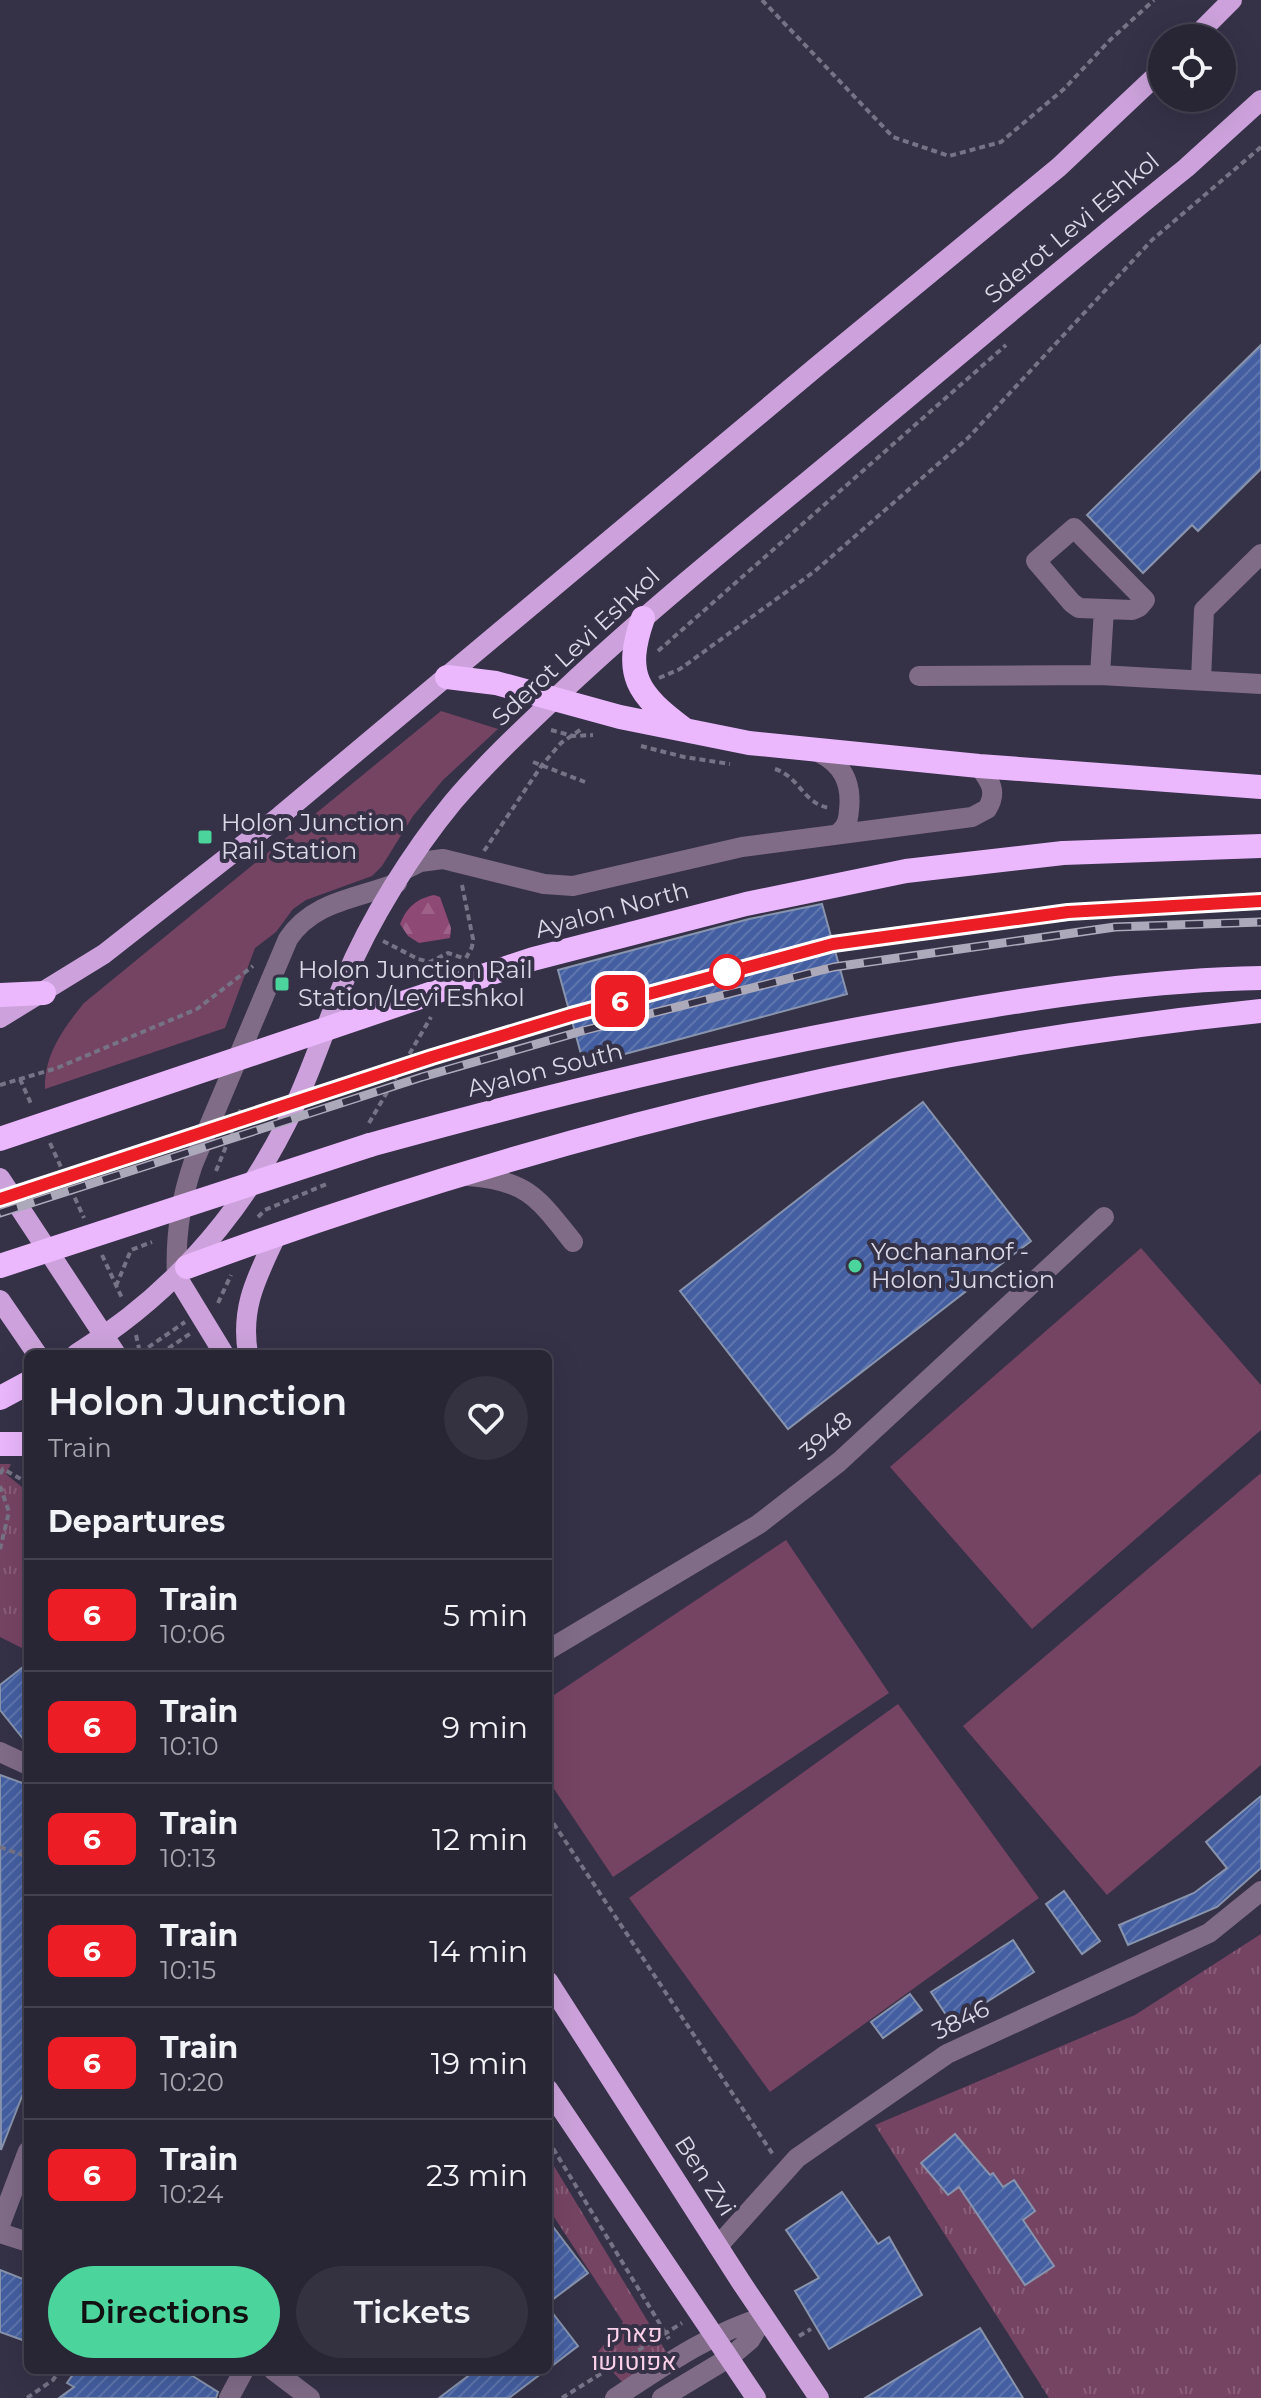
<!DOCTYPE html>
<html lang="en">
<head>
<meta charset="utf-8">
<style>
  body { margin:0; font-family:Montserrat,Heebo,sans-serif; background:#343141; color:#f1f3f6; height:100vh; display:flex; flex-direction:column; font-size:30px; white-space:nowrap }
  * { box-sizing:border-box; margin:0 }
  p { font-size:26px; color:#a5a5ad }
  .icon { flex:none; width:44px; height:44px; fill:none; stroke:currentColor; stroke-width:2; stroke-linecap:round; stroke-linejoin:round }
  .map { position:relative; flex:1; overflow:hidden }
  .drawer { position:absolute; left:24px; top:1350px; width:528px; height:1024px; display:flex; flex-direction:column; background:#282535; border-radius:12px; box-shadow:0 8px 32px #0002,0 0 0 2px #444250 }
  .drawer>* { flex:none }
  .badge { padding:0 16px; border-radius:12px; font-size:28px; line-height:52px }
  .buttons { position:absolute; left:1148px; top:24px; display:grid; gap:16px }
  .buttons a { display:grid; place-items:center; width:88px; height:88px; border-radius:50%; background:#282535; box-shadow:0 8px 32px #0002,0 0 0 2px #444250; font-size:40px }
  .map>.badge { position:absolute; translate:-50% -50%; box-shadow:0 0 0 4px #fff }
  h2 { padding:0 24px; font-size:30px; line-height:72px }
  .round { display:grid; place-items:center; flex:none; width:84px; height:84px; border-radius:42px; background:#343141 }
  .overview { display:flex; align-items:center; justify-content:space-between; height:136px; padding:0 24px }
  h1 { font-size:38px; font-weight:600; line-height:60px }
  .cta { display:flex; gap:16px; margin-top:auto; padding:16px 24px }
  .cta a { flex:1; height:92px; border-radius:48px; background:#4bd49b; color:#111; font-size:32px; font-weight:600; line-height:92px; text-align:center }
  .cta a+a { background:#343141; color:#f1f3f6 }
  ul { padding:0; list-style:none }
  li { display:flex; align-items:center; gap:24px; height:112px; padding:0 24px; border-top:2px solid #444250 }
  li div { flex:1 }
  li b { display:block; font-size:30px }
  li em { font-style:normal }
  li .badge { min-width:88px; font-weight:700; text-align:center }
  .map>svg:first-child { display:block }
  .grass { fill:#764463 }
  .forest { fill:url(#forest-firs) }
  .park { fill:url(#park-tufts) }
  .building { fill:url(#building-hatch); stroke:#8894ad; stroke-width:2 }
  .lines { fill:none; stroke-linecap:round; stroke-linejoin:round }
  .path { stroke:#767386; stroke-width:4; stroke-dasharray:6 4; stroke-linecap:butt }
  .minor { stroke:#816c88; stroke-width:20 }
  .major { stroke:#cda2dc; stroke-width:20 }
  .highway { stroke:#ebb7fd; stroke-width:24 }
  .rail-casing { stroke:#aca9ba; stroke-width:9 }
  .rail { stroke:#353147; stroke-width:6; stroke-dasharray:18; stroke-linecap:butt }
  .highway-bridge { stroke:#ebb7fd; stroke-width:24 }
  .line-casing { stroke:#fff; stroke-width:18 }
  .line { stroke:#ed1d26; stroke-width:12 }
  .poi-dot { fill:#4bd49b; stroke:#353147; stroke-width:3 }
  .stop-dot { fill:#fff; stroke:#ed1d26; stroke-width:4 }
  .labels { text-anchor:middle; stroke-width:8; stroke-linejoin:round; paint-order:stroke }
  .street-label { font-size:24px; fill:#dad8e6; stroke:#353147 }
  .poi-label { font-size:24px; fill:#dad8e6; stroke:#353147; text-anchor:start }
  .park-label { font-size:24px; fill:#fbd1e9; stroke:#353147 }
</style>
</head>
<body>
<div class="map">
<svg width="1261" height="2398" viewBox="0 0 1261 2398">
  <defs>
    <pattern id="forest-firs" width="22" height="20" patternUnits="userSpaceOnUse" patternTransform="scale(2)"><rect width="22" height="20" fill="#8f4975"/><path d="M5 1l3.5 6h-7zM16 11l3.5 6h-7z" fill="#9e6289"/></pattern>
    <pattern id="park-tufts" width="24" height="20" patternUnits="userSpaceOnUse" patternTransform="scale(2)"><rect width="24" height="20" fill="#764463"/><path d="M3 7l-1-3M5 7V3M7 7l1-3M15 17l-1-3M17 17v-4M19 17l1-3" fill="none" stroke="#895e79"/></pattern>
    <pattern id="building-hatch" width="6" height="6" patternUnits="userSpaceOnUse" patternTransform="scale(2)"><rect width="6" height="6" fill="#445fa1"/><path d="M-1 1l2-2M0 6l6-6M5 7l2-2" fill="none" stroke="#5e75ae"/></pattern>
  </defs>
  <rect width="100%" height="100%" fill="#353147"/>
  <path class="grass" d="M441 711 498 729 443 780 413 816 382 866 372 876 306 900 293 909 276 932 255 948 225 1028 45 1089C44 1055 63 1029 84 1003Z
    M1141 1248 1261 1385V1430L1032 1629 890 1467Z
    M1261 1473V1765L1107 1895 963 1726Z
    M786 1540 889 1693 613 1877 548 1780V1699Z
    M898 1704 1039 1898 770 2092 629 1898Z"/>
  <path class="forest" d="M434 895 440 897 451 928 450 938 419 943 408 936 400 924C407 907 416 899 434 895Z"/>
  <path class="park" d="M0 1464H11L6 1474 28 1492V1651L0 1637Z
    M1261 1934V2398H1049L875 2125 1135 2015Z
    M548 2156 668 2355 624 2384 596 2354 623 2322 548 2208Z"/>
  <path class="building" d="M1261 345V469L1198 531 1192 525 1143 573 1087 515Z
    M822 904 847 994 584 1065 558 970 749 919Z
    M923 1102 1031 1241 788 1429 680 1291Z
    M28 1663V1745L0 1710V1685Z
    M0 1775 28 1785V2081L1 2150Z
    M1261 1796V1868L1217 1907 1128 1945 1119 1925 1194 1893 1227 1868 1206 1842Z
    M1064 1891 1100 1941 1082 1954 1046 1904Z
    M1013 1940 1034 1972 952 2024 931 1992Z
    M910 1994 922 2010 883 2038 871 2022Z
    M955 2134 990 2175 993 2173 1003 2187 1014 2180 1035 2211 1023 2220 1054 2266 1025 2285 959 2187 948 2195 921 2163Z
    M842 2192 878 2244 889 2237 922 2295 829 2349 795 2291 819 2278 786 2230Z
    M548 2220 588 2273 548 2303Z
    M0 2270 28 2281V2342L0 2332Z
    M548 2307 578 2346 548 2369Z
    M980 2328 1023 2398H865Z
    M76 2370H183L218 2392 216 2398H59L74 2387 67 2383Z
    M476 2370H546L509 2398H439Z"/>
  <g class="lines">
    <path class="path" d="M762 0 893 137 949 156 1001 142 1064 89 1110 40 1154 0
      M658 651 1006 345
      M659 678 680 669 815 571 968 438 1152 240 1261 147
      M551 730 573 736 593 735
      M641 746 684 757 730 764
      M533 762 585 782
      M775 769C800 777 803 804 830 808
      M484 851 542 765 561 743 583 728
      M462 885 473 939 472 947 466 958
      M383 941 418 959 430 962 448 953 463 958
      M20 1079 32 1106
      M0 1085 57 1068 197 1009 253 966
      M369 1123 431 1017
      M50 1143 84 1218
      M216 1171 241 1109
      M258 1217 265 1210 329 1183
      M102 1255 122 1298
      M116 1286 131 1250 152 1242
      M218 1303 231 1275
      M136 1335 140 1353 138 1354
      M140 1353 185 1322
      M160 1354 191 1333
      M0 1474 3 1469 28 1483
      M0 1486 9 1512 0 1549
      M548 1815 774 2156
      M0 1847 28 1857
      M548 2140 669 2339
      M799 2336 811 2329
      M27 2398 53 2380 60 2370
      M562 2398 682 2323"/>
    <path class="minor" d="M1074 528 1145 600 1139 607 1132 610 1079 608 1072 603 1036 561Z
      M1100 675 1104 609
      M919 676 1100 675 1261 684
      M1201 680 1204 610 1261 554
      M818 752C843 764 852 783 849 810 848 821 847 826 839 833
      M406 869 420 862 443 859 544 884 573 886 742 847 972 817 987 809C998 792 990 781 979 766
      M468 1176C527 1180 538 1198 573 1242
      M177 1277C175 1237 180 1202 193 1164L288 939C313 901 356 899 397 883
      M548 1650 759 1524 839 1462 1104 1217
      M0 1752 28 1765
      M0 2225 28 2151
      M0 2233 28 2242
      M718 2246 797 2158 947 2054 1209 1933 1261 1891
      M273 2370 310 2398
      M229 2398 244 2370
      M615 2398C662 2367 710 2333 764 2317
      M662 2398 730 2357 750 2340 764 2317"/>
    <path class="major" d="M1194 38 1232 0
      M0 1018 104 954 280 816 821 363 1059 167 1162 70
      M0 1178 116 1354
      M177 1277 224 1354
      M0 1300 37 1354
      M76 1354C168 1297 237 1221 286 1124 310 1077 325 1027 345 979 370 919 412 852 453 802 487 762 526 726 564 690 643 616 726 548 809 480 935 376 1059 270 1186 168L1261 100
      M248 1354C240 1307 257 1277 276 1236
      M548 1981 741 2282 819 2398
      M548 2089 756 2398"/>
    <path class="highway" d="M643 618C623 675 637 694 684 729
      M447 677 496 683 620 717 749 743 979 766 1261 787
      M459 984 533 959 746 904 906 871 1063 853 1261 846
      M0 995 44 993
      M370 1145C557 1093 746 1047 937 1015 1044 996 1152 980 1261 978
      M187 1267C533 1139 894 1048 1261 1011
      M0 1398 28 1383
      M0 1444H28"/>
    <defs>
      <path id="rail" d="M0 1199 432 1057 571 1015 833 944 1068 912 1261 901
        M0 1213 422 1077 582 1031 834 967 1115 927 1261 922"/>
    </defs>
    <use href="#rail" class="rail-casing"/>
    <use href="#rail" class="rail"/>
    <path class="highway-bridge" d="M0 1139 459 984
      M0 1266 370 1145"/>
  </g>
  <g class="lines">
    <defs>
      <path id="line" d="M0 1199 432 1057 571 1015 833 944 1068 912 1261 901"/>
    </defs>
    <use href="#line" class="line-casing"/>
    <use href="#line" class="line"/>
  </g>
  <g class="poi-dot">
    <rect x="197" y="829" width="16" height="16" rx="4"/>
    <rect x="274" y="976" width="16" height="16" rx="4"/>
    <circle cx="855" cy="1266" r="8"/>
  </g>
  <circle class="stop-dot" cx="727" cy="972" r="16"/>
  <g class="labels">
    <g class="street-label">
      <text transform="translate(1072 228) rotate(-40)" y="8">Sderot Levi Eshkol</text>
      <text transform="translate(576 647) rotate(-43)" y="8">Sderot Levi Eshkol</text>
      <text transform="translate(612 910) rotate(-15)" y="8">Ayalon North</text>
      <text transform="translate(545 1070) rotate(-14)" y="8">Ayalon South</text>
      <text transform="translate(826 1436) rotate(-41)" y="8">3948</text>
      <text transform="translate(961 2020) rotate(-26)" y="8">3846</text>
      <text transform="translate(705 2176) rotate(57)" y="8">Ben Zvi</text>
    </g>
    <g class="poi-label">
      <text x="221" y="831">Holon Junction<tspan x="221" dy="28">Rail Station</tspan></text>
      <text x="298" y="978">Holon Junction Rail<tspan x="298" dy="28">Station/Levi Eshkol</tspan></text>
      <text x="871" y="1260">Yochananof -<tspan x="871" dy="28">Holon Junction</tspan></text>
    </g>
    <g class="park-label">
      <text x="634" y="2342">פארק<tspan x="634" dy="28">אפוטושו</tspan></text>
    </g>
  </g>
</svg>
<div class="buttons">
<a><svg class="icon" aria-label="locate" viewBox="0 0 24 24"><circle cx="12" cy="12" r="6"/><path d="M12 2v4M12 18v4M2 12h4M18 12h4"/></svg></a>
</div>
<b class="badge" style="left:620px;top:1001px;background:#ed1d26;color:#fff">6</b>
<section class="drawer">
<div class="overview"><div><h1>Holon Junction</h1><p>Train</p></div><a class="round"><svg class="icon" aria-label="heart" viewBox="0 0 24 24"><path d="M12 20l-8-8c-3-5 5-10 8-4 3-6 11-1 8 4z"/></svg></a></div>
<h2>Departures</h2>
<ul>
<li><span class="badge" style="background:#ed1d26;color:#fff">6</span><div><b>Train</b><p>10:06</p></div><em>5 min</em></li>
<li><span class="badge" style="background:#ed1d26;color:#fff">6</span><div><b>Train</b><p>10:10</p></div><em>9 min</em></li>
<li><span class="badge" style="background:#ed1d26;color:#fff">6</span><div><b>Train</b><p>10:13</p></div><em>12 min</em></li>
<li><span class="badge" style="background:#ed1d26;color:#fff">6</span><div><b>Train</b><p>10:15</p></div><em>14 min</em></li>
<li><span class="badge" style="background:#ed1d26;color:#fff">6</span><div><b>Train</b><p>10:20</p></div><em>19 min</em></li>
<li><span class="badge" style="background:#ed1d26;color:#fff">6</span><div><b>Train</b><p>10:24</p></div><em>23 min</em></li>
</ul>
<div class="cta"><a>Directions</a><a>Tickets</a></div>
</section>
</div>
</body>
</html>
